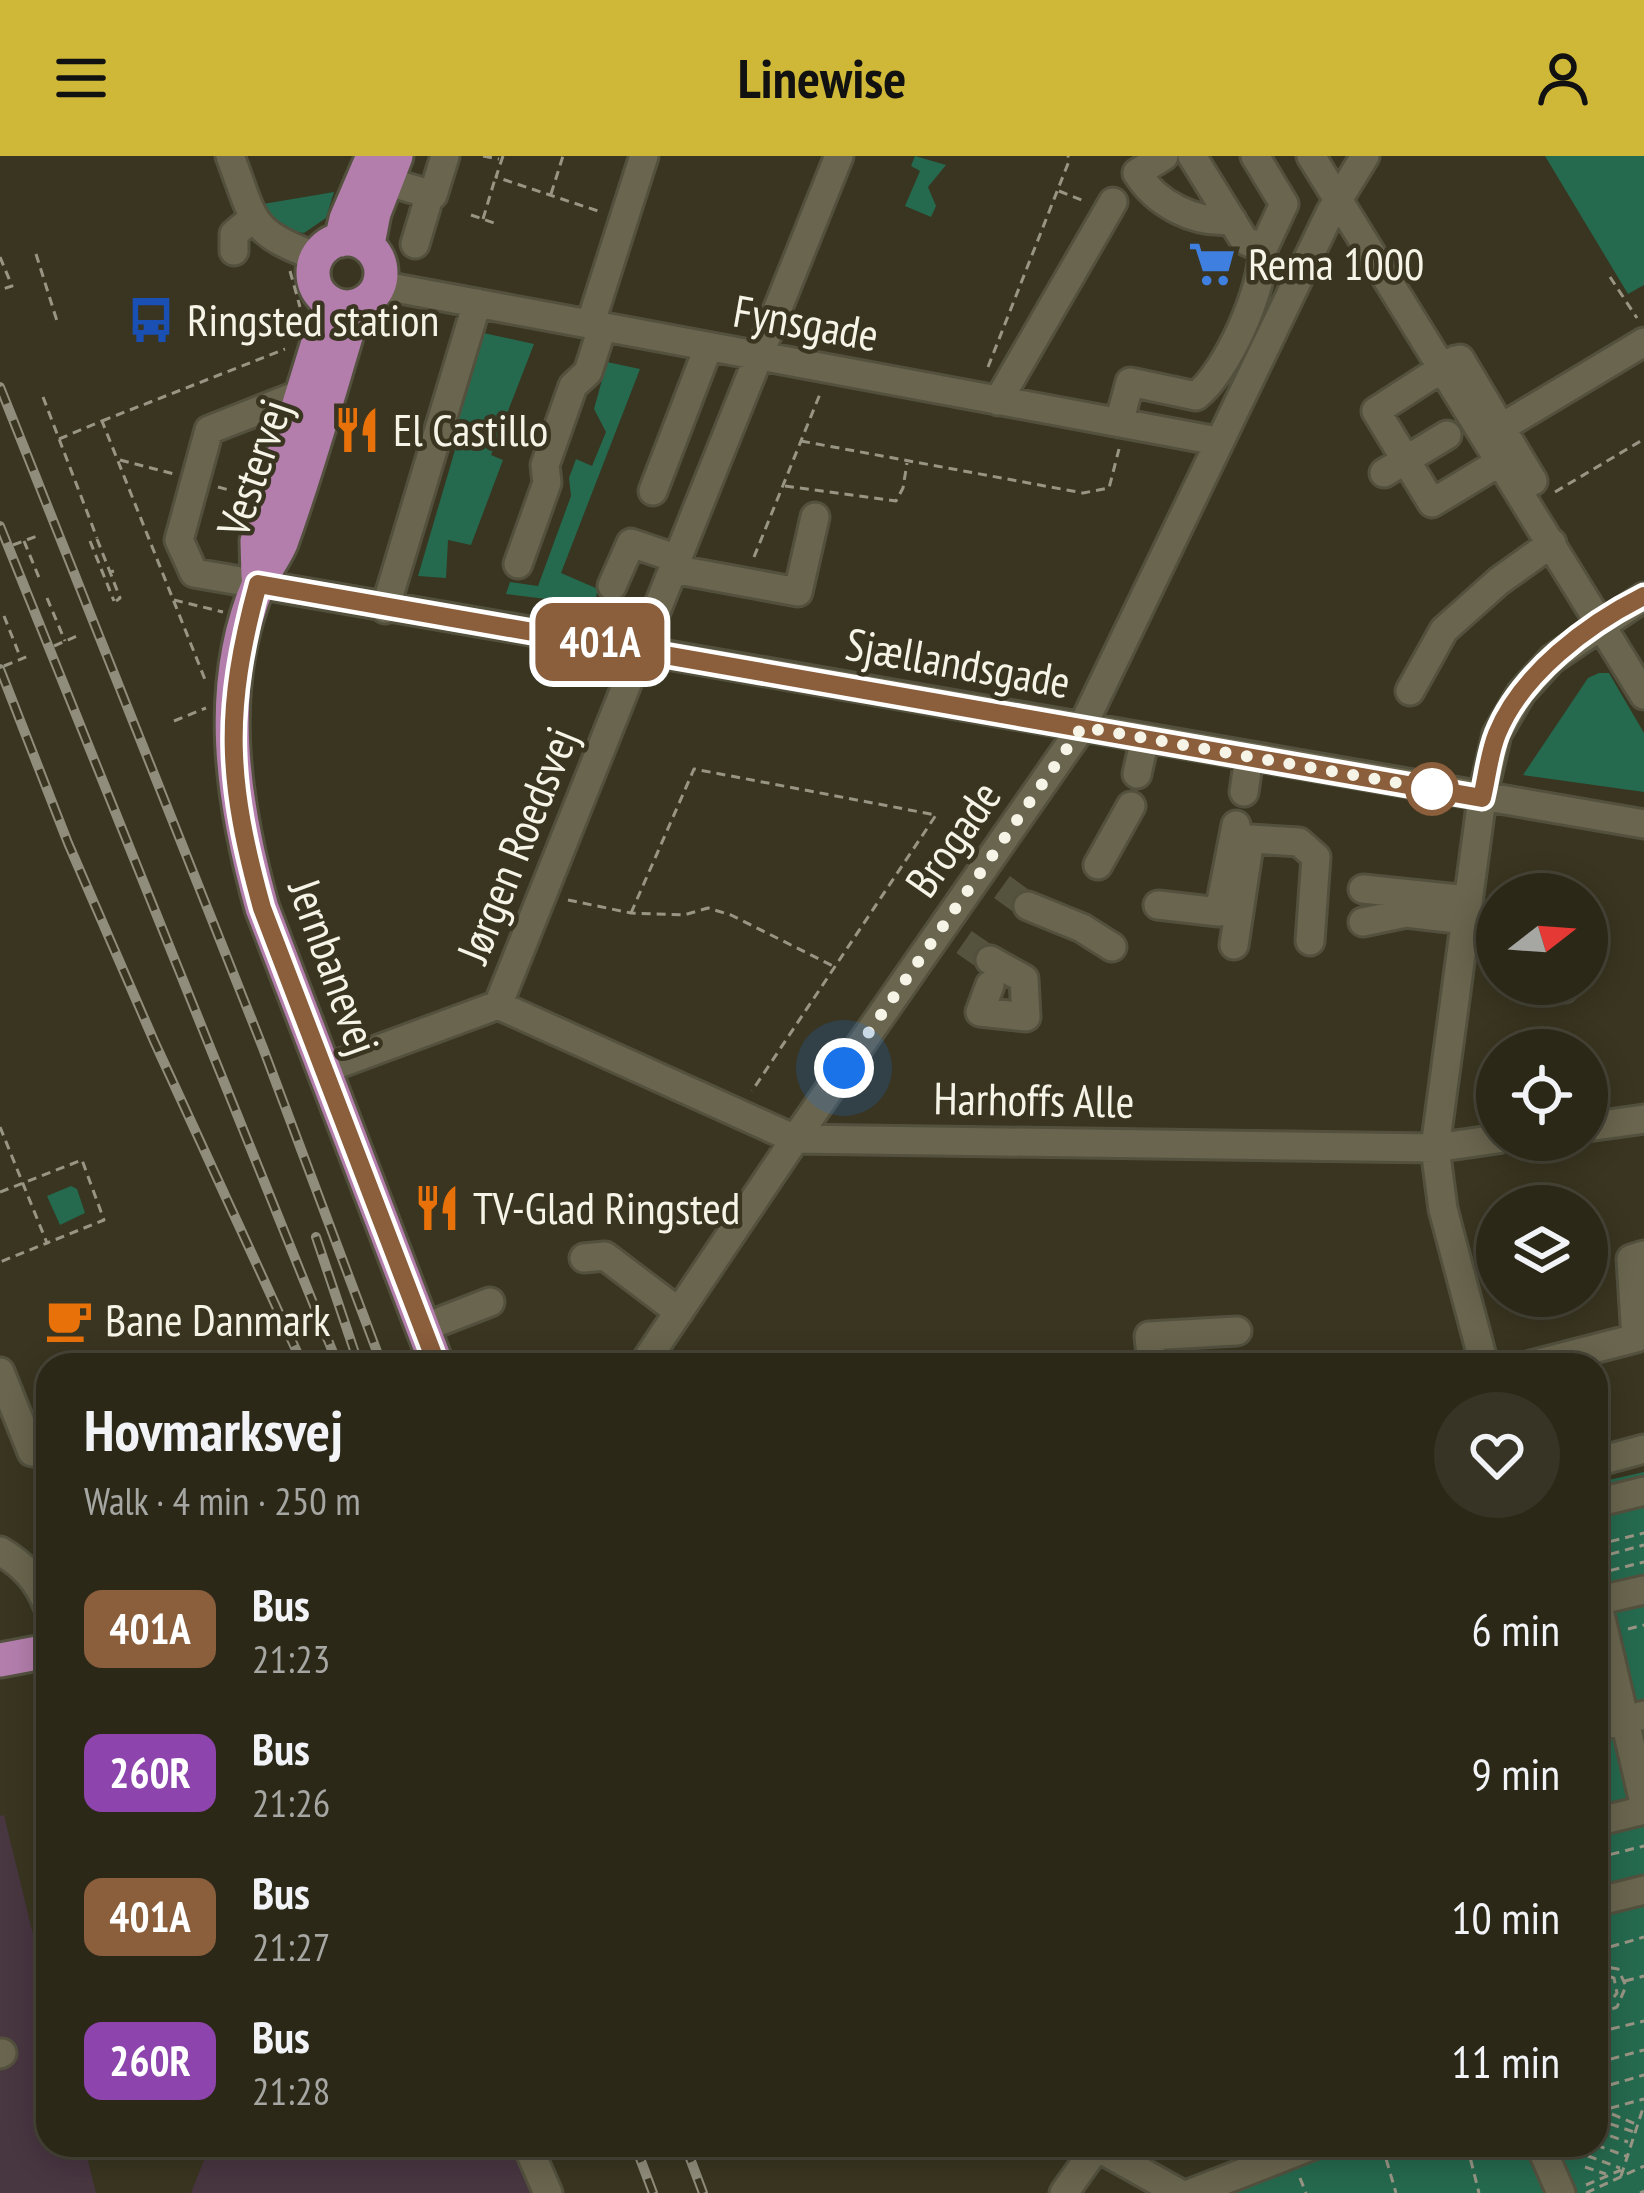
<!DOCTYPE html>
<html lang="en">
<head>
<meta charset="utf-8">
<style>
  body { margin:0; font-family:"PT Sans Narrow",sans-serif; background:#373425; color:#f1f3f6; height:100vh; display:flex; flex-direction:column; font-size:45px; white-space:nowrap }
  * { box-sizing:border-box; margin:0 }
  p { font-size:39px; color:#a6a6a2 }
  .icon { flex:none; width:66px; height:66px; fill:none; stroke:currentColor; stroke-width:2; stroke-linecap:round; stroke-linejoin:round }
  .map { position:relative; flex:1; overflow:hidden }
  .sheet { position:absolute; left:36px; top:1197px; width:1572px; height:804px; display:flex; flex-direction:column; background:#2b2818; border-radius:36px; box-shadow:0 6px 30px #0003,0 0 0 3px #474437 }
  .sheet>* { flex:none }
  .badge { padding:0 24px; border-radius:18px; font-size:42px; line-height:78px }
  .needle { width:78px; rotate:73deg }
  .controls { position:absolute; left:1476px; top:717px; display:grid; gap:24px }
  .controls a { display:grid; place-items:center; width:132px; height:132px; border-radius:50%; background:#2b2818; box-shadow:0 6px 30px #0003,0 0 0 3px #474437; font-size:60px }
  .you { position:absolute; width:60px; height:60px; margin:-30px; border:9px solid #fff; border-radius:50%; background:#1a73e8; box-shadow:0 0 0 18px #1a73e833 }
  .map>.badge { position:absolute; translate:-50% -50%; box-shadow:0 0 0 6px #fff }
  .round { display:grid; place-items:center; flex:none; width:126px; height:126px; border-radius:63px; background:#373425 }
  .headline { display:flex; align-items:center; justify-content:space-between; height:204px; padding:0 48px }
  h1 { font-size:57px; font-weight:700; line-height:90px }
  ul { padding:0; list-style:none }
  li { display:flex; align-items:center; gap:36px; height:144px; padding:0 48px }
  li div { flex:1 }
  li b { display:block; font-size:45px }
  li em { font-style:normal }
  li .badge { min-width:132px; font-weight:700; text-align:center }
  header { display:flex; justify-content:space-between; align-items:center; height:156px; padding:0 48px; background:#cfb837; color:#111; font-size:54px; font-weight:700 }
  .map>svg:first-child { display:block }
  .industrial { fill:#483641 }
  .green { fill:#25694e }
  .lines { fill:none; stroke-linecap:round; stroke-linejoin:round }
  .minor-tunnel { stroke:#55523e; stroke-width:27; stroke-dasharray:27 14; stroke-linecap:butt }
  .minor-casing { stroke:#53513e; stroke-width:33 }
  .major-casing { stroke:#53513e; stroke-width:39 }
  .path { stroke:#989584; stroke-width:3; stroke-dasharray:9 6; stroke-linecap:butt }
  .minor { stroke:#69654e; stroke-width:27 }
  .major { stroke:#b37eac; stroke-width:33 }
  .rail-casing { stroke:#908d7c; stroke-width:10 }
  .rail { stroke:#393520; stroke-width:6; stroke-dasharray:18; stroke-linecap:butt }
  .line-casing { stroke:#fff; stroke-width:27 }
  .line { stroke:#8b5e3c; stroke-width:18 }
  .walk { stroke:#f6f4e7; stroke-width:12; stroke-dasharray:0 21.6 }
  .stop-dot { fill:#fff; stroke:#8b5e3c; stroke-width:6 }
  .labels { text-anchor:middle; stroke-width:9; stroke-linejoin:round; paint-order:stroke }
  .poi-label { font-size:45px; fill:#f6f4e7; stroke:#393520; text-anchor:start }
  .street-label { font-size:45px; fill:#f6f4e7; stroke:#393520 }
</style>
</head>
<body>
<header><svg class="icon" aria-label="menu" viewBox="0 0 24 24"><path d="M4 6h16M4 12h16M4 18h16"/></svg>Linewise<svg class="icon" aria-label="person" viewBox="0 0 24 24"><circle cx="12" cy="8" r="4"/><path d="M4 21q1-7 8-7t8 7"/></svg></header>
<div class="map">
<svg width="1644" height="2037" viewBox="0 0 1644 2037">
  <rect width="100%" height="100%" fill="#393520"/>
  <path class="industrial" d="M4 1659 48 1840V1989H84L96 2037H0V1660Z
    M210 1989H513L533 2037H191Z"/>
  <path class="green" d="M915 0 946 9 928 31 936 50 931 61 905 50 920 15 911 10Z
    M1545 0H1644V129L1628 138Z
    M334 36 326 62 304 77C284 74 270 68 263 48Z
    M479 176 534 188 491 299 503 304 471 389 448 384 446 422 418 420 455 294 445 289Z
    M607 206 640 213 561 417 598 433 594 449 506 438 510 426 538 430 571 340 569 322 576 303 592 310 606 276 594 253Z
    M1599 517H1609L1644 577V636L1523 619 1588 522Z
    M71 1030 77 1033 85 1057 60 1069 47 1040Z
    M1644 1316V2037H1218L1336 1989H1596V1327Z"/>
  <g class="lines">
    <path class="minor-tunnel" d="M1002 731 1028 750
      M964 786 990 804"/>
    <defs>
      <path id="minor" d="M230 0C255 65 248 76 317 101
        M1164 0 1137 17C1156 48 1195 68 1232 64
        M1192 0 1244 84 1263 93 1284 48 1255 0
        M1311 0 1644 539
        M385 25 433 39 445 0
        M415 88 430 38
        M234 95V78L253 62
        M379 129 1217 285
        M590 169 644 0
        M1460 203 1533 325
        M1455 204 1376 255 1432 347 1513 298
        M303 237 209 274 179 384 194 417 1644 668
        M998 245 1113 46
        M1119 267 1130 226 1196 240C1227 216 1264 133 1263 93
        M1489 279 1644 186
        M1384 317 1447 279
        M653 335 708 192
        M518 408 547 327 545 309 573 230 588 216 602 172
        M673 413 798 436 815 361
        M612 430 631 387 678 403
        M385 453 477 147
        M1410 535 1444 474 1499 425 1552 387
        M1137 618 1145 582
        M1244 636 1249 601
        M1098 709 1131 650
        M1363 733 1468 744
        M1158 749 1219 756 1236 669
        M1028 750 1082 772 1112 791
        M1363 766 1406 757 1466 764
        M1463 784 1497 787
        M1234 789 1250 683 1299 686 1316 701 1310 785
        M990 829 980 856 1026 861 1024 823 990 804
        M1564 832V828
        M498 849 839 0
        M322 914 498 849 795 983 1435 992 1497 983
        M1587 971 1644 963
        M584 1102 605 1100 679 1156
        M423 1172 490 1146
        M1484 1208 1443 1053 1435 992 1482 642 1497 578 1521 537 1552 503 1644 441
        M643 1209 795 983 1082 571 1330 57 1365 0
        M1152 1209 1149 1180 1237 1175
        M1531 1209 1636 1182 1631 1103 1644 1099
        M0 1216 32 1296 48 1290
        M1596 1306 1644 1293
        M1596 1347 1644 1335
        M0 1395C24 1409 38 1425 48 1450
        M1596 1445 1644 1434
        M1597 1445 1644 1647
        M1596 1571 1644 1559
        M1596 1666 1644 1654
        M1596 1746 1644 1734
        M0 1898 2 1897
        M527 1989 548 2037
        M1540 1989 1561 2037
        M1097 1991 1179 2037
        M1064 2037 1098 1989
        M1191 2037 1314 1989"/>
      <path id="major" d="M313 117a34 34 0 1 1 68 0a34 34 0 1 1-68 0Z
        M341 84 346 63 370 7
        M368 88 374 57 396 0
        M355 151C331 229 309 310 281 387 275 401 265 413 259 427 214 531 233 648 262 752L437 1209
        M258 420 257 385 330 147
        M0 1504 48 1495"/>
    </defs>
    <use href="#minor" class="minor-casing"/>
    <use href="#major" class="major-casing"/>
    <path class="path" d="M483 0 499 3
      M503 0 496 21 598 55
      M1059 35 1084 45
      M551 38 563 0
      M471 59 494 67
      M483 63 495 23
      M36 98 57 165
      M0 101 12 130 0 134
      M290 115 300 151
      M1610 121 1637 162
      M988 211 1069 5 1068 0
      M43 241 97 382
      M102 265 285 193
      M59 283 102 265 206 526
      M801 285 1083 337 1109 332 1119 293
      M120 304 174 318
      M785 330 896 345 903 332 907 307
      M218 331 229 334
      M1555 336 1644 283
      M97 383 110 416
      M24 385 40 424
      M90 385 114 445
      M13 389 37 380
      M754 401 820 238
      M114 415 110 416 120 442 116 445
      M47 442 65 485
      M174 444 223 456
      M4 460 21 503
      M54 490 77 480
      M4 510 31 499
      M174 565 206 552
      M568 744 631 757 684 759 708 752 731 759 835 811
      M631 757 694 613 936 659 752 935
      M0 971 47 1087 0 1106
      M0 1036 82 1004 104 1064 47 1087
      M1596 1389 1644 1377
      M1596 1402 1644 1389
      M1596 1418 1644 1406
      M1628 1473 1644 1469
      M1596 1609 1607 1607
      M1596 1702 1644 1690
      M1596 1795 1644 1781
      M1596 1809 1618 1813 1626 1830 1617 1851 1596 1859
      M1596 1817 1614 1822 1617 1837 1610 1846 1596 1849
      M1596 1823 1606 1830 1600 1841 1610 1874 1596 1878
      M1625 1825 1644 1820
      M1611 1873 1644 1865
      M1596 1907 1644 1894
      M1596 1933 1644 1919
      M1596 1956 1644 1943
      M1612 1958 1638 1969
      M1596 1963 1634 1976
      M1596 1975 1628 1986
      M1382 1989 1396 2037
      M1467 1989 1479 2037
      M1596 1989 1626 2000
      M1588 2000 1620 2012
      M1585 2011 1606 2018
      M1621 2020 1644 1949
      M1300 2022 1306 2037
      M1586 2029 1621 2014
      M1586 2037 1644 2010
      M1640 2037 1644 2035"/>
    <use href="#minor" class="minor"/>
    <use href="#major" class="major"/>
    <defs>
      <path id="rail" d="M0 231 263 892 382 1209
        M0 370 338 1209
        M0 513 68 687 154 885 303 1209
        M316 1081 359 1209
        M635 1989 653 2037
        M685 1989 703 2037"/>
    </defs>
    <use href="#rail" class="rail-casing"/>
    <use href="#rail" class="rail"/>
  </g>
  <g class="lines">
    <defs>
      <path id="line" d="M437 1209 262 752C227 626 223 556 258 428L1482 642C1487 621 1489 598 1497 578 1521 518 1588 468 1644 440"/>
    </defs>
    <use href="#line" class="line-casing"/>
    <use href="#line" class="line"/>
    <path class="walk" d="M844 912 1082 571 1432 633"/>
  </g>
  <defs>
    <symbol id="supermarket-bare" viewBox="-9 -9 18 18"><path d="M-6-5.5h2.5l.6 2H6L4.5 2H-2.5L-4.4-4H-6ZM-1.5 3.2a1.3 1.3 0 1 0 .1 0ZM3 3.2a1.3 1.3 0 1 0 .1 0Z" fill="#3f7fe0" stroke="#393520" stroke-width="2.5" paint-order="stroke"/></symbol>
    <symbol id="bus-bare" viewBox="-9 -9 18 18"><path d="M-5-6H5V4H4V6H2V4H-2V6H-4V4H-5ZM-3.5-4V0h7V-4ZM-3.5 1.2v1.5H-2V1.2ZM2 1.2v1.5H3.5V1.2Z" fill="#1a4fb4" stroke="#393520" stroke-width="2.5" paint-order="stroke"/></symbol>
    <symbol id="restaurant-bare" viewBox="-9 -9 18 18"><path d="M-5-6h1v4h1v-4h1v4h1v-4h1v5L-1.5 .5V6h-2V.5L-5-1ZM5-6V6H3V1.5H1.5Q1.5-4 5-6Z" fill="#e8710a" stroke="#393520" stroke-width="2.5" paint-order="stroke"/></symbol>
    <symbol id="cafe-bare" viewBox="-9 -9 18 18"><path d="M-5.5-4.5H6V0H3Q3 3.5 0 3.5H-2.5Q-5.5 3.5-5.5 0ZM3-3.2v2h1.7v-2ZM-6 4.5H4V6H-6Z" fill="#e8710a" stroke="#393520" stroke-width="2.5" paint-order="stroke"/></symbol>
  </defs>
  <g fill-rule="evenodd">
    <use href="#supermarket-bare" x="1179" y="75" width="66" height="66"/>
    <use href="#bus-bare" x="118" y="131" width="66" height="66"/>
    <use href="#restaurant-bare" x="324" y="241" width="66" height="66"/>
    <use href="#restaurant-bare" x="404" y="1019" width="66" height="66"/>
    <use href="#cafe-bare" x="36" y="1131" width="66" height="66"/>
  </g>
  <circle class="stop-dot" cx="1432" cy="633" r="24"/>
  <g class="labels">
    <g class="poi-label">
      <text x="1248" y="124">Rema 1000</text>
      <text x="187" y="180">Ringsted station</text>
      <text x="393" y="290">El Castillo</text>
      <text x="473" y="1068">TV-Glad Ringsted</text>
      <text x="105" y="1180">Bane Danmark</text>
    </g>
    <g class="street-label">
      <text transform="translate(806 167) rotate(10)" y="16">Fynsgade</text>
      <text transform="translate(254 312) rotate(-71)" y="16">Vestervej</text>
      <text transform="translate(958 507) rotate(10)" y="16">Sjællandsgade</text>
      <text transform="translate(953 683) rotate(-55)" y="16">Brogade</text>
      <text transform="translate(517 689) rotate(-68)" y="16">Jørgen Roedsvej</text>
      <text transform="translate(334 811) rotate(70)" y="16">Jernbanevej</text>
      <text transform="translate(1034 944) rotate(1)" y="16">Harhoffs Alle</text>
    </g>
  </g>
</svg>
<div class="controls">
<a><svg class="needle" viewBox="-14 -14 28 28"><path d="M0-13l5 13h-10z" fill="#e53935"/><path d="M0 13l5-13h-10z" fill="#a6a6a2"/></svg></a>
<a><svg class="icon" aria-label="locate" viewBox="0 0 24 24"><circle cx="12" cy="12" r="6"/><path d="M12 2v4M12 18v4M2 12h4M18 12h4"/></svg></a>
<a><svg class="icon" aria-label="layers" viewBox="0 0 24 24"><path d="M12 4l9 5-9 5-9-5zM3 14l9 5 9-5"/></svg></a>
</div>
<div class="you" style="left:844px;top:912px"></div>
<b class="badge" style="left:600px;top:486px;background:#8b5e3c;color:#fff">401A</b>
<section class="sheet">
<div class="headline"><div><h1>Hovmarksvej</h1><p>Walk · 4 min · 250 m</p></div><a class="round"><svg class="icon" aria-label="heart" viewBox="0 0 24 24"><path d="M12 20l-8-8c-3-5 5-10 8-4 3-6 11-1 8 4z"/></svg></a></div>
<ul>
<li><span class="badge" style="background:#8b5e3c;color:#fff">401A</span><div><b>Bus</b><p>21:23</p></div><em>6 min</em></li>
<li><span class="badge" style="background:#8e44ad;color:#fff">260R</span><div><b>Bus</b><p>21:26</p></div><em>9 min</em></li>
<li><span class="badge" style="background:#8b5e3c;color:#fff">401A</span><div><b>Bus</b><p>21:27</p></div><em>10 min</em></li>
<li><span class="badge" style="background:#8e44ad;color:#fff">260R</span><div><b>Bus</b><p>21:28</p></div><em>11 min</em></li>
</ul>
</section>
</div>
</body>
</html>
